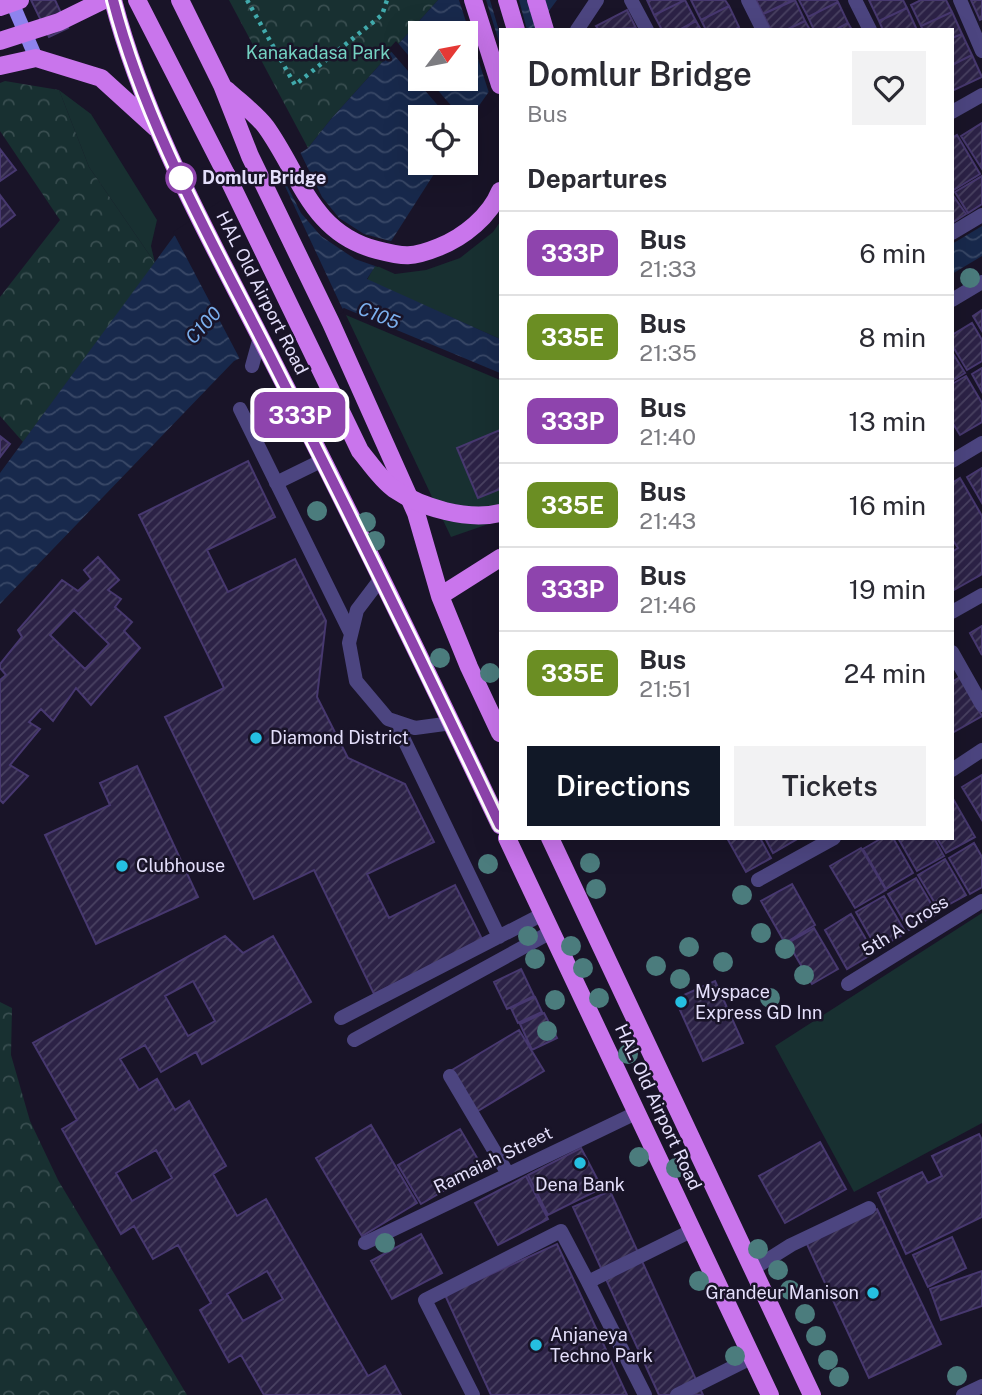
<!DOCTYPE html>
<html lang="en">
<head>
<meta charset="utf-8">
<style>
  body { margin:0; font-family:"Public Sans",sans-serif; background:#f2f2f3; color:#2b2b33; height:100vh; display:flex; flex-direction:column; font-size:26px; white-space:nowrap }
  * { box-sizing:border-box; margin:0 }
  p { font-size:23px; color:#7c7c81 }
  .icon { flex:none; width:38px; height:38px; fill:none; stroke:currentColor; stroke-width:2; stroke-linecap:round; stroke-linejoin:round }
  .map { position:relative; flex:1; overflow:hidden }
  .side { position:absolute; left:499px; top:28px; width:455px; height:812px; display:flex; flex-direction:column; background:#fff; border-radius:0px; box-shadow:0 7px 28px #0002 }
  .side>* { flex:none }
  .badge { padding:0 14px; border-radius:10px; font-size:24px; line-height:46px }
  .needle { width:46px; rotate:58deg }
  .buttons { position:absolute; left:408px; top:21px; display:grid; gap:14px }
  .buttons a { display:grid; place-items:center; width:70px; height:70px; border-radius:0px; background:#fff; box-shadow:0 7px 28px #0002; font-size:35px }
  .map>.badge { position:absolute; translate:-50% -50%; box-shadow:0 0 0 4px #fff }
  h2 { padding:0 28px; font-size:26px; line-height:63px }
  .round { display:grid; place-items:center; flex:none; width:74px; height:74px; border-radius:0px; background:#f2f2f3 }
  .headline { display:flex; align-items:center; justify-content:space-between; height:119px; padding:0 28px }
  h1 { font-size:33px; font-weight:600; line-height:52px }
  .cta { display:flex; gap:14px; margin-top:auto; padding:14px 28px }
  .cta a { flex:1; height:80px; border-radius:0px; background:#111827; color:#fff; font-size:28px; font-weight:600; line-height:80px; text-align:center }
  .cta a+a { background:#f2f2f3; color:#2b2b33 }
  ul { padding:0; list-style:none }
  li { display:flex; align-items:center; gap:21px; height:84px; padding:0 28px; border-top:2px solid #e1e1e2 }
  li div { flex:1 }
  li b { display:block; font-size:26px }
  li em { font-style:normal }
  li .badge { min-width:77px; font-weight:700; text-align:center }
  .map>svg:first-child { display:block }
  .green { fill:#183031 }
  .forest { fill:url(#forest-crowns) }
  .water { fill:url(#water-waves); fill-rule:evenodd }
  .pier { fill:#191428 }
  .building { fill:url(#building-hatch); stroke:#47386f; stroke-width:2; fill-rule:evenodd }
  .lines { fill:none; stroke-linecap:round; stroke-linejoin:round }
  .path { stroke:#41aaac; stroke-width:4.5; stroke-dasharray:3.5 5; stroke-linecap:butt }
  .lane { stroke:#4c4580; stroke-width:14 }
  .street { stroke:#4c4580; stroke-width:14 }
  .secondary { stroke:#8e83ee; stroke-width:14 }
  .primary { stroke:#c975ec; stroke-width:18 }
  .primary-bridge { stroke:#c975ec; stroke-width:18 }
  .tree { fill:#4b7c7d }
  .line-casing { stroke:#fff; stroke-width:16 }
  .line { stroke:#8e44ad; stroke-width:10 }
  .stop-dot { fill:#fff; stroke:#8e44ad; stroke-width:3.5 }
  .poi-dot { fill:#25bfe1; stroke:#191428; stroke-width:2.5 }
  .labels { text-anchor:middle; stroke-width:5; stroke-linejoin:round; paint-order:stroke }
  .park-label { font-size:18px; fill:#74d2c2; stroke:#191428 }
  .stop-label { font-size:18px; font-weight:bold; fill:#e4dffb; stroke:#191428; text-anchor:start }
  .street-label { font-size:18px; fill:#e4dffb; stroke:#191428 }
  .poi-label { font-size:18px; fill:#e4dffb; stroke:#191428; text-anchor:start }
  .water-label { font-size:19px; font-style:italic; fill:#7bafed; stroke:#191428 }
</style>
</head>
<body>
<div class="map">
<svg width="982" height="1395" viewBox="0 0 982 1395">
  <defs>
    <pattern id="forest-crowns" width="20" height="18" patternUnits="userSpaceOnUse" patternTransform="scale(1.75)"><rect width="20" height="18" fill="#183031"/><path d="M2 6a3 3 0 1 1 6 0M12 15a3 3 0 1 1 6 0" fill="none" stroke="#394e50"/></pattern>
    <pattern id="water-waves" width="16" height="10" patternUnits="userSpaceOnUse" patternTransform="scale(1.75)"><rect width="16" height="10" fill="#18294c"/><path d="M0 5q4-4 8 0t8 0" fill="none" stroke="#394867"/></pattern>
    <pattern id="building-hatch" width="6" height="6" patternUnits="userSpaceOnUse" patternTransform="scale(1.75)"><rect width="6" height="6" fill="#2c2246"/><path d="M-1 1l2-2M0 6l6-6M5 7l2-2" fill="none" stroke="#4a4262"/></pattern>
  </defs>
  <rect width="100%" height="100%" fill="#191428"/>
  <path class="green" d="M59 90 91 114 157 220 151 246 155 263 89 167Z
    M500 222V339L367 280 375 265 395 274 426 270 460 258 493 232Z
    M346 315 500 380V520L451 537Z
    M982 913V1123L854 1192 775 1046Z"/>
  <path class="forest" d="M229 0H438L331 119 308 148Z
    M5 81 59 90 89 167 155 263 23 442 0 416V297L60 220 0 131V83Z
    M0 1002 12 1008 11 1055 30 1121 58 1180 187 1395H0Z"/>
  <path class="water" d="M438 0H557L535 30H500V76L466 124V117H420V163H441L367 279 500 339V373L344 308 234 361 0 604V473L174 236 308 148 331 119ZM420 33H466V79H420Z
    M982 226V256L952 274V244Z"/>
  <path class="pier" d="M459 0H486L500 45V81L490 96Z
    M490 0H519L527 30H500V34Z
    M396 41 420 69V79H428L461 117H448L389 49Z
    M299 150 322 197 339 218 364 234 394 242 378 267 355 259 321 236 301 213 276 164Z
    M275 165 344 312 241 361 173 232Z"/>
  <path class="building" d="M31 0H55L68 28 49 37Z
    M647 0H685L654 15Z
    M685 0 696 21 679 30H662L654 15Z
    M691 0H725L729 6 701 20Z
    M756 0H793L763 14Z
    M795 0 805 21 786 30H771L763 14Z
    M799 0H837L838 2 808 17Z
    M869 0H903L907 8 879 21Z
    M921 0H946L952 12 921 26 911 5Z
    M971 0H982V19L980 20Z
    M838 2 848 23 835 30H814L808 17Z
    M729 6 739 27 734 30H706L701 20Z
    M907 8 917 30H883L879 21Z
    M627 10 636 28 599 30 596 26Z
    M952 12 962 34 952 38V30H923L921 26Z
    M696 21 701 30H679Z
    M805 21 810 30H786Z
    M848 23 852 30H835Z
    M962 34 972 55 952 65V38Z
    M972 55 982 77 952 91V65Z
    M982 123V169L961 136Z
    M957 135 980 174 952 191V138Z
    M0 149 16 170 0 181Z
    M982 176V204L968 213 955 192Z
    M952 194 966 214 952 223Z
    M0 195 15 215 0 227Z
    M982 310V331L973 316Z
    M972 323 982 340V361L967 370 952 345V335Z
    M952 352 965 373 952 381Z
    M982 368V392L972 374Z
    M966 376 982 403V422L960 435 952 422V384Z
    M500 430V489L478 498 457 448Z
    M0 436 10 444 0 457Z
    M248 461 275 517 207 550 228 592 295 559 326 621 317 697 348 758 405 784 434 842 367 874 389 918 455 885 483 941 374 994 314 870 254 899 165 717 224 688 139 515Z
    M982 468V503L967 477Z
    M960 478 982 516V574L952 591V552L958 548 952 539V483Z
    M98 557 119 580 108 590 121 599 115 607 132 622 124 631 140 648 91 705 76 688 53 721 41 709 29 722 40 729 10 765 28 776 3 803 0 800V680L6 675 0 668V664L22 637 18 630 62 580 78 591 91 579 84 570ZM74 610 109 644 85 669 50 635Z
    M982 626V655L970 633Z
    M960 677 982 716 952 733V682Z
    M137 766 198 897 96 944 45 835 110 805 100 783Z
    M982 775V820L962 787Z
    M952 797 975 837 946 853 937 838H952Z
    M727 838H760L771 858 746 872Z
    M765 838H799L773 853Z
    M882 838H893L913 873 886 889 863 849Z
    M898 838H934L944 856 917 871Z
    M974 843 982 857V887L970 894 949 858Z
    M861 848 886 890 855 908 830 866Z
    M945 859 966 895 939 910 918 875Z
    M916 878 937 914 909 930 888 894Z
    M792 884 815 925 785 943 761 901Z
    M884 896 906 933 877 949 856 912Z
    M851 914 874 953 847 969 825 930Z
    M814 928 838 969 812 984 788 943Z
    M225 936 243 953 273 936 311 1002 202 1064 196 1052 161 1072 145 1045 120 1059 139 1090 157 1079 175 1110 189 1101 226 1166 213 1174 237 1216 266 1199 368 1376 385 1366 401 1395H264L241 1355 229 1362 200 1310 211 1303 178 1245 153 1259 134 1226 121 1234 62 1129 77 1120 33 1043ZM193 981 215 1021 188 1036 165 996ZM156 1150 172 1178 132 1201 116 1173ZM267 1271 283 1299 243 1321 227 1294Z
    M521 969 534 996 507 1009 494 982Z
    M715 981 743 1043 703 1061 675 999Z
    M535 997 542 1012 518 1023 511 1008Z
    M544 1013 557 1038 532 1050 520 1024Z
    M519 1030 544 1071 476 1112 452 1070Z
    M371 1125 417 1203 362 1236 316 1158Z
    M460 1129 483 1168 421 1204 398 1165Z
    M979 1134 982 1140V1217L906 1254 878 1193 922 1172 928 1183 942 1176 932 1156Z
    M820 1142 846 1189 785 1223 759 1176Z
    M581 1148 602 1188 548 1215 528 1175Z
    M526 1176 548 1219 498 1245 475 1203Z
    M610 1191 703 1395H659L573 1207Z
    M877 1209 941 1344 869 1378 806 1242Z
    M421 1234 442 1273 392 1299 371 1261Z
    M952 1237 966 1268 928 1287 913 1255Z
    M557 1244 627 1395H491L445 1295Z
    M982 1271V1306L941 1320 930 1289Z"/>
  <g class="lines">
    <path class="path" d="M247 0 295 85 382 15 387 0"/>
    <path class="lane" d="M252 366 260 337
      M240 409 351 634
      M276 483 323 460
      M382 577 357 610 349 643 356 681 388 719 415 728 452 723
      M395 721 499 937
      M341 1018 543 914
      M753 1269 791 1245 869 1208
      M588 1282 645 1395
      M473 1395 425 1300 561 1231 588 1282 693 1230
      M677 1395 753 1357"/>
    <path class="street" d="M631 0 647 30
      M748 0 763 30
      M855 0 870 30
      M960 0 982 51
      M577 30 597 0
      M952 112 982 95
      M952 233 982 215
      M952 300 982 282
      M952 461 982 443
      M952 612 982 595
      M952 652 982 705
      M952 770 982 750
      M758 880 834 838
      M848 984 982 901
      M354 1040 551 932
      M450 1076 508 1174
      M365 1243 638 1112
      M963 1395 982 1386"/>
    <path class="secondary" d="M11 0 36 58"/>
    <path class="primary" d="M113 0C145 124 211 240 269 354 349 510 425 667 500 825
      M137 0 226 174
      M180 0 222 85 250 156 331 323 416 513 440 596 469 667 500 733
      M473 0 500 85
      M507 0 516 30
      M536 0 545 30
      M0 66 36 58 101 78 156 128
      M227 90C240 102 256 114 266 127 301 176 311 233 377 250 404 257 412 258 439 247 464 237 490 216 500 191
      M440 596 500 558
      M507 838 770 1395
      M550 838 812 1395"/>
    <path class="primary-bridge" d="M0 7 20 0
      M0 41 59 22 104 0
      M226 174 360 451C370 463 381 480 394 489 422 508 468 521 500 513"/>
  </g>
  <g class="tree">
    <circle cx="970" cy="278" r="10"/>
    <circle cx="317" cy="511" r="10"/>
    <circle cx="366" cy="522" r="10"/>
    <circle cx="375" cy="541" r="10"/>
    <circle cx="440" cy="658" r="10"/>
    <circle cx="490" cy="673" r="10"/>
    <circle cx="590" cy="863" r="10"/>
    <circle cx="488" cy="864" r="10"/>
    <circle cx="596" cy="889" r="10"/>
    <circle cx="742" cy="895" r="10"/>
    <circle cx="761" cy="933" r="10"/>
    <circle cx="528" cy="936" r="10"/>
    <circle cx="571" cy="946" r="10"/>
    <circle cx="689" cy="947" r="10"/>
    <circle cx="785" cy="949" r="10"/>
    <circle cx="535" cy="959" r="10"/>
    <circle cx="723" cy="962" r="10"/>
    <circle cx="656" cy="966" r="10"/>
    <circle cx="583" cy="968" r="10"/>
    <circle cx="804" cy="975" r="10"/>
    <circle cx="680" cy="979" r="10"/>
    <circle cx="599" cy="998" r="10"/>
    <circle cx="770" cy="998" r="10"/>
    <circle cx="555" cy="1000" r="10"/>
    <circle cx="547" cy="1031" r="10"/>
    <circle cx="628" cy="1054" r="10"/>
    <circle cx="639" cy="1157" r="10"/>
    <circle cx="676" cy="1168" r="10"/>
    <circle cx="385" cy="1243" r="10"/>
    <circle cx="758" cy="1249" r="10"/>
    <circle cx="778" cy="1270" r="10"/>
    <circle cx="699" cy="1281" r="10"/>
    <circle cx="790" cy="1290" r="10"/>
    <circle cx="805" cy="1314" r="10"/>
    <circle cx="816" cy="1336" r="10"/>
    <circle cx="735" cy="1356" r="10"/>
    <circle cx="828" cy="1360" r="10"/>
    <circle cx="957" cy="1376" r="10"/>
    <circle cx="839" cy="1377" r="10"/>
  </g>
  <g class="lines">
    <defs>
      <path id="line" d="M113 0C145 124 211 240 269 354 348 510 425 667 500 825"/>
    </defs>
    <use href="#line" class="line-casing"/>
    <use href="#line" class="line"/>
  </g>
  <circle class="stop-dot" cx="181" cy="178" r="14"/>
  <g class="poi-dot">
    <circle cx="256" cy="738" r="7"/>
    <circle cx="122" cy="866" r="7"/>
    <circle cx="681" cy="1002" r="7"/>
    <circle cx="580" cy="1163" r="7"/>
    <circle cx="873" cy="1293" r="7"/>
    <circle cx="536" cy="1345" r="7"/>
  </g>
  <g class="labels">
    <g class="park-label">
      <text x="318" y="59">Kanakadasa Park</text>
    </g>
    <g class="stop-label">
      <text x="202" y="184">Domlur Bridge</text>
    </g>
    <g class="street-label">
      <text transform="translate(262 293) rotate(63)" y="6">HAL Old Airport Road</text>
      <text transform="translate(905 926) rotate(-32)" y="6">5th A Cross</text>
      <text transform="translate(658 1107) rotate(65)" y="6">HAL Old Airport Road</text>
      <text transform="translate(493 1160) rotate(-26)" y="6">Ramaiah Street</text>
    </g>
    <g class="poi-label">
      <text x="270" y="744">Diamond District</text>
      <text x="136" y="872">Clubhouse</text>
      <text x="695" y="998">Myspace<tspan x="695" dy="21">Express GD Inn</tspan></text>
      <text x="580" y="1191" text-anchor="middle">Dena Bank</text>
      <text x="859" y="1299" text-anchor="end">Grandeur Manison</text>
      <text x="550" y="1341">Anjaneya<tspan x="550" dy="21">Techno Park</tspan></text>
    </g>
    <g class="water-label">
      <text transform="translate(379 315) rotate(22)" y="7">C105</text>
      <text transform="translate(203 325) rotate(-47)" y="7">C100</text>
    </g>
  </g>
</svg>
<div class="buttons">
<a><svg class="needle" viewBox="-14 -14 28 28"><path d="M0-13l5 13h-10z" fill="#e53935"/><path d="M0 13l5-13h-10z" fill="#7c7c81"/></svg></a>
<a><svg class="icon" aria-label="locate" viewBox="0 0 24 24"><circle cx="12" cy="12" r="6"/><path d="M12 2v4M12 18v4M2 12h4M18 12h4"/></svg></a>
</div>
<b class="badge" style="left:300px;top:415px;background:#8e44ad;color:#fff">333P</b>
<section class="side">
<div class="headline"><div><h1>Domlur Bridge</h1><p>Bus</p></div><a class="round"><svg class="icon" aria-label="heart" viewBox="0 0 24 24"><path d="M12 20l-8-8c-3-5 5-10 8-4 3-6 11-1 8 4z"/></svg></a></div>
<h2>Departures</h2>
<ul>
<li><span class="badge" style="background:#8e44ad;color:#fff">333P</span><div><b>Bus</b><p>21:33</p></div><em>6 min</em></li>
<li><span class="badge" style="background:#6b8e23;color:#fff">335E</span><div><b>Bus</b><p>21:35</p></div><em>8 min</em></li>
<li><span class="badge" style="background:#8e44ad;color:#fff">333P</span><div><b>Bus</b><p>21:40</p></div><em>13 min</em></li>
<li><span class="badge" style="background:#6b8e23;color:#fff">335E</span><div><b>Bus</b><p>21:43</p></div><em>16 min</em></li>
<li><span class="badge" style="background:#8e44ad;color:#fff">333P</span><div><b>Bus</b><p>21:46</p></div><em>19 min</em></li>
<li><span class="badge" style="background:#6b8e23;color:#fff">335E</span><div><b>Bus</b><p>21:51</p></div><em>24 min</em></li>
</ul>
<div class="cta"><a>Directions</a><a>Tickets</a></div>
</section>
</div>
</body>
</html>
